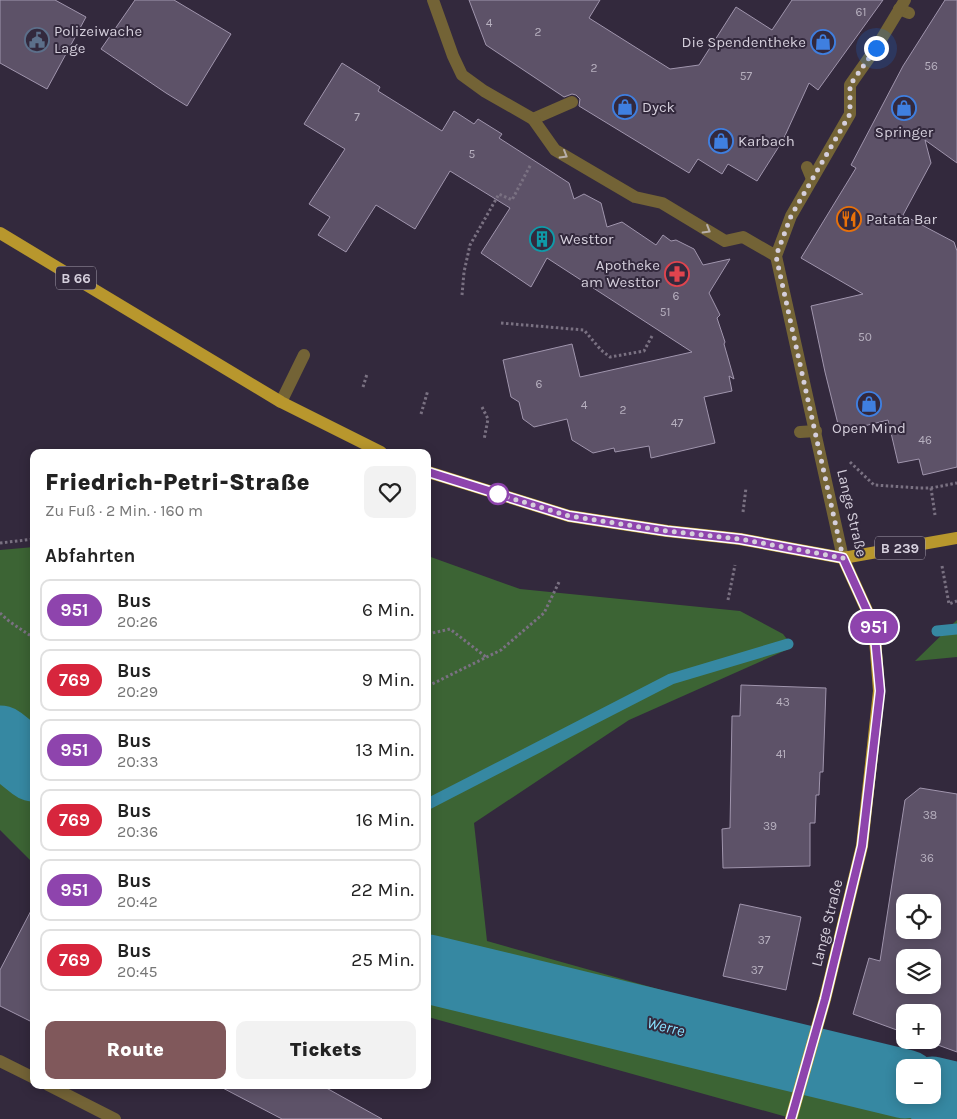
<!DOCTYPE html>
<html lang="de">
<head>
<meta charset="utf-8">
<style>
  body { margin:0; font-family:Karla,sans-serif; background:#f2f2f2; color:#222; height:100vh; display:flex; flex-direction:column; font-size:19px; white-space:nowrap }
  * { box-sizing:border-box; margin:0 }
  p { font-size:16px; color:#767676 }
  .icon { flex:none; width:28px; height:28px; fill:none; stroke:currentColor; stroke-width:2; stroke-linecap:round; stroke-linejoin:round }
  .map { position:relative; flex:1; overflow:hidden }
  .drawer { position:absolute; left:30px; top:449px; width:401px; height:640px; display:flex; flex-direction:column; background:#fff; border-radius:10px; box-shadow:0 2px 12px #0003 }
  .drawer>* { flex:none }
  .badge { padding:0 10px; border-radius:16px; font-size:18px; line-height:32px }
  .tools { position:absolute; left:896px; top:894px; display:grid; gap:10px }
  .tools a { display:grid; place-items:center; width:45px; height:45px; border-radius:10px; background:#fff; box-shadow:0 2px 12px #0003; font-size:25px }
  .you { position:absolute; width:25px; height:25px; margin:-12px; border:4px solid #fff; border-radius:50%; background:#1a73e8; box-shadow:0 0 0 8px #1a73e833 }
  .map>.badge { position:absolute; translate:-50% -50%; box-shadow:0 0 0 2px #fff }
  h2 { padding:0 15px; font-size:19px; line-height:45px }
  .round { display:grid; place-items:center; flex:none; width:52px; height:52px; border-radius:10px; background:#f2f2f2 }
  .overview { display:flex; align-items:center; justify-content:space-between; height:85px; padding:0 15px }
  h1 { font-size:24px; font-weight:800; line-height:38px }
  .action { display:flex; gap:10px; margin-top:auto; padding:10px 15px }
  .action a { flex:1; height:58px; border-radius:10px; background:#80585b; color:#fff; font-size:20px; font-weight:800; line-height:58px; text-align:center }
  .action a+a { background:#f2f2f2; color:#222 }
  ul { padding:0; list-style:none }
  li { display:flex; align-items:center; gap:15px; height:62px; margin:0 10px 8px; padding:0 5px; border:2px solid #e0e0e0; border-radius:10px }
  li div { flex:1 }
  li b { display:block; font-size:19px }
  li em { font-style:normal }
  li .badge { min-width:55px; font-weight:700; text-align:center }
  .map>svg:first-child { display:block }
  .green { fill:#3c6434; fill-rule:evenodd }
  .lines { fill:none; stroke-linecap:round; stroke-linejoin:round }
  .stream { stroke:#3688a2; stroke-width:11 }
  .river { stroke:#3688a2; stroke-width:69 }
  .building { fill:#5d5268; stroke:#a095ad; fill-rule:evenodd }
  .path { stroke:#7a7182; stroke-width:3; stroke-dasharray:2.5 2.5; stroke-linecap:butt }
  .lane { stroke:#736336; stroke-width:12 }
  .street { stroke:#736336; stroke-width:12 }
  .primary { stroke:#b8972d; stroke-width:12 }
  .oneway { stroke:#b8afaa }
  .line-casing { stroke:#fff; stroke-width:11 }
  .line { stroke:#8e44ad; stroke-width:8 }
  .walk { stroke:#d5cfdc; stroke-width:5; stroke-dasharray:0 9 }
  .stop-dot { fill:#fff; stroke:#8e44ad; stroke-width:2.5 }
  .labels { text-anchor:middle; stroke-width:4; stroke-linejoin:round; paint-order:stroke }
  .number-label { font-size:12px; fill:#b7b0bf }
  .shield { fill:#33293d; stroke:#a49dac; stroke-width:1 }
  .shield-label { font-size:14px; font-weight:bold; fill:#d5cfdc }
  .poi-label { font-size:15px; fill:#d5cfdc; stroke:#33293d; text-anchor:start }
  .street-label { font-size:15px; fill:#d5cfdc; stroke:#33293d }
  .water-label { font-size:16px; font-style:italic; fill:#88dffd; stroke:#33293d }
</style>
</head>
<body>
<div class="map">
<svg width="957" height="1119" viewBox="0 0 957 1119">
  <rect width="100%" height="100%" fill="#33293d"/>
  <path class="green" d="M34 547V864L0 830V550Z
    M428 556 520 589 740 611 783 634 793 647 629 720 474 823 487 941 957 1073V1119H794L428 1017ZM905 1068H932V1095H905Z
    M957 620V657L915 661Z"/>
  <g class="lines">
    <path class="stream" d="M937 631 957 629
      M428 804 671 679 788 644"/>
    <path class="river" d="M0 740 34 767
      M428 969 905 1084
      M932 1091 957 1097"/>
  </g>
  <path class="building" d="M0 0H55L86 17 47 89 0 63Z
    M135 0H174L231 34 187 106 166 93 101 49Z
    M469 0H600L589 18 670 69 699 65 736 7 772 30 792 0H883L818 90 809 83 783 140 757 181 728 164 722 174 698 159 689 173 579 106 580 99 576 95 572 94 564 97 486 45Z
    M945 0H957V163L925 140 931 163 903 215 954 242 957 251V467L923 475 919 459 898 463 888 420 840 432 825 372 811 306 863 294 801 258 856 168 851 165 903 66Z
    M342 63 380 87 378 91 442 131 454 111 474 124 478 119 502 134 499 138 569 183 574 199 584 194 601 203 607 227 622 222 656 245 663 235 671 241 676 240 694 249 703 265 730 259 709 293 720 315 717 318 725 342 724 344 734 379 729 376 732 391 704 397 715 443 651 458 649 446 615 452 614 448 593 453 572 440 567 419 534 427 523 419 519 402 511 397 503 360 572 344 580 377 692 352 547 258 531 287 481 253 510 208 450 171 415 229 376 205 346 252 318 235 330 217 309 204 345 149 304 124Z
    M741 685 826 688 823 772H820L819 795H816L815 823H810V866L723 868 722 829 730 828 732 716H740Z
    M920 788 957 794V1052L924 1040H932V1012H905V1033L853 1014 869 958 880 961 905 800ZM905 902H932V930H905ZM905 958H932V985H905Z
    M740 904 801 917 786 990 723 976Z
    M34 905V1023L0 1006V970Z
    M217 1085H321L382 1119H282Z"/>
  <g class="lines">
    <path class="path" d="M462 295 464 272 470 245 499 194 512 200 531 164
      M501 323 584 330 601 350 610 357 644 351 652 336
      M363 387 367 374
      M482 407 488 419 484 440
      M421 414 428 390
      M850 462 874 485 919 488H931L957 483
      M931 488 935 515
      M743 512 746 488
      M428 538 430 535
      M0 543 34 539
      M942 566 949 604 957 601
      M728 600 735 565
      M0 613 10 622 34 638
      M428 634 450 629 486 657
      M428 686 501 650 544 613 560 580"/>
    <path class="lane" d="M899 9 909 13
      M533 119 572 102
      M807 167 812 179
      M281 402 304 355
      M800 432 816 431"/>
    <path class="street" d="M433 0 453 56 462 75 484 91 533 119 555 150 635 197 662 203 725 241 743 237 776 256
      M843 558 776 256 791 216 850 114V85L876 48 905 0
      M0 1061 34 1078
      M48 1085 115 1119"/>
    <path class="primary" d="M0 233 281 402 381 452
      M428 472 569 516 667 531 740 539 843 558 957 538
      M791 1119 825 999 862 846 879 691 874 626 843 558"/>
  </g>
  <defs><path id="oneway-chevron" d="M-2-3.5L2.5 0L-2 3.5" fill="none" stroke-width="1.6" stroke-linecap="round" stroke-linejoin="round" transform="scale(1.25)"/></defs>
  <g class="oneway">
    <use href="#oneway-chevron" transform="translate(564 155) rotate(30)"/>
    <use href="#oneway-chevron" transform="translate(707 230) rotate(31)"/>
  </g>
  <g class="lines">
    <defs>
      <path id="line" d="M428 472 569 516 667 531 740 539 843 558 874 626 880 691 862 846 825 999 791 1119"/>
    </defs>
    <use href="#line" class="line-casing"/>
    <use href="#line" class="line"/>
    <path class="walk" d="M498 494 494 493 569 516 667 531 740 539 843 558 776 256 791 216 850 114V85L876 48"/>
  </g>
  <defs>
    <symbol id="civic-ring" viewBox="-11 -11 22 22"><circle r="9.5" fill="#33293d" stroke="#5c6f8a" stroke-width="1.5"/><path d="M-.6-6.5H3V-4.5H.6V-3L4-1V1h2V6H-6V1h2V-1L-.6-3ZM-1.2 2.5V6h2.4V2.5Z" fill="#5c6f8a"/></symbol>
    <symbol id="shop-ring" viewBox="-11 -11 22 22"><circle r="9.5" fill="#33293d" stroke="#3f7fe0" stroke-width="1.5"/><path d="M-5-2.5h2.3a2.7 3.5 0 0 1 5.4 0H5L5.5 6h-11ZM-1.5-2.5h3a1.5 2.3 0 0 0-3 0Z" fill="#3f7fe0"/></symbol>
    <symbol id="restaurant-ring" viewBox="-11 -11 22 22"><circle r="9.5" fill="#33293d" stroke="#e8710a" stroke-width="1.5"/><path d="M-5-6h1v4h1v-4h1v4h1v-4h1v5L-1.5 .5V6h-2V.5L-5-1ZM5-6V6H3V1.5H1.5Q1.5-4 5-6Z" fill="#e8710a"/></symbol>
    <symbol id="building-ring" viewBox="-11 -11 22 22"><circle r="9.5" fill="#33293d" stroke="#0f9aa8" stroke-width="1.5"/><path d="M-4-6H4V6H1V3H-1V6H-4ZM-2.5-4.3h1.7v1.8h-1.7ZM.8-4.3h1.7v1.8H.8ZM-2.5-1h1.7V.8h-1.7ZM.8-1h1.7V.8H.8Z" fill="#0f9aa8"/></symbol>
    <symbol id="pharmacy-ring" viewBox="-11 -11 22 22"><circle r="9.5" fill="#33293d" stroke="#e0444e" stroke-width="1.5"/><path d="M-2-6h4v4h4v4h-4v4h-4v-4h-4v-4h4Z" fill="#e0444e"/></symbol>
  </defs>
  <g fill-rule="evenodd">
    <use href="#civic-ring" x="23" y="26" width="28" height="28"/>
    <use href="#shop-ring" x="809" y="28" width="28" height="28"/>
    <use href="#shop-ring" x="611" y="93" width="28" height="28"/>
    <use href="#shop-ring" x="890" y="94" width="28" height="28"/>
    <use href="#shop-ring" x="707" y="127" width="28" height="28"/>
    <use href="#restaurant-ring" x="835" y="205" width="28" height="28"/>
    <use href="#building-ring" x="528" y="225" width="28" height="28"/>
    <use href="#pharmacy-ring" x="663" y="260" width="28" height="28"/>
    <use href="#shop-ring" x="855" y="390" width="28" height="28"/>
  </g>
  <circle class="stop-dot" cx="498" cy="494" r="10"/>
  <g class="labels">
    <g class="number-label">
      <text x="861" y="16">61</text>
      <text x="489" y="27">4</text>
      <text x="538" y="36">2</text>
      <text x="931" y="70">56</text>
      <text x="594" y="72">2</text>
      <text x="746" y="80">57</text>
      <text x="357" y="121">7</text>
      <text x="472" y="158">5</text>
      <text x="676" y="300">6</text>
      <text x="665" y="316">51</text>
      <text x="865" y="341">50</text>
      <text x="539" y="388">6</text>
      <text x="584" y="409">4</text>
      <text x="623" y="414">2</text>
      <text x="677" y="427">47</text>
      <text x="925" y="444">46</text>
      <text x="783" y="706">43</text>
      <text x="781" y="758">41</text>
      <text x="930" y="819">38</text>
      <text x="770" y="830">39</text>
      <text x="927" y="862">36</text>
      <text x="764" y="944">37</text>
      <text x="757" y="974">37</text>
    </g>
    <g class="shield">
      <rect x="56" y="266.5" width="40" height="23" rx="4"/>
      <rect x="875" y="536.5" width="50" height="23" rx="4"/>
    </g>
    <g class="shield-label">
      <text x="76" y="283">B 66</text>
      <text x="900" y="553">B 239</text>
    </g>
    <g class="poi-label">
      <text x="54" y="36">Polizeiwache<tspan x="54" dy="17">Lage</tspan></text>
      <text x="806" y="47" text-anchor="end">Die Spendentheke</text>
      <text x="642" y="112">Dyck</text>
      <text x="904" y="137" text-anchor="middle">Springer</text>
      <text x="738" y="146">Karbach</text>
      <text x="866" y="224">Patata Bar</text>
      <text x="560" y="244">Westtor</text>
      <text x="660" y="270" text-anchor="end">Apotheke<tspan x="660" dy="17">am Westtor</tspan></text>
      <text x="869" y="433" text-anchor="middle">Open Mind</text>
    </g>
    <g class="street-label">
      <text transform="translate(852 513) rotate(77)" y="5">Lange Straße</text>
      <text transform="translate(827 923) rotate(-76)" y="5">Lange Straße</text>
    </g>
    <g class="water-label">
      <text transform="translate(666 1026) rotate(14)" y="6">Werre</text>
    </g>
  </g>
</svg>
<div class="tools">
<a><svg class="icon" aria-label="locate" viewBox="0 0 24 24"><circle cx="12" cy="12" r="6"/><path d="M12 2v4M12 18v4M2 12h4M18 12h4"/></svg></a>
<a><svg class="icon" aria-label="layers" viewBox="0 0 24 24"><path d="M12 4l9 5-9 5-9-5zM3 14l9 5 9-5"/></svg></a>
<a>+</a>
<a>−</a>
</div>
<div class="you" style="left:876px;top:48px"></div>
<b class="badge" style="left:874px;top:627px;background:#8e44ad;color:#fff">951</b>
<section class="drawer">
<div class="overview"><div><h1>Friedrich-Petri-Straße</h1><p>Zu Fuß · 2 Min. · 160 m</p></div><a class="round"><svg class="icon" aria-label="heart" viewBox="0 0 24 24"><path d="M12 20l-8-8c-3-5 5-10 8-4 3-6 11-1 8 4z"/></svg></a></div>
<h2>Abfahrten</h2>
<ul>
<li><span class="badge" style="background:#8e44ad;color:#fff">951</span><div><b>Bus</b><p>20:26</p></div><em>6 Min.</em></li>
<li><span class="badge" style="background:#d7263d;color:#fff">769</span><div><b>Bus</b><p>20:29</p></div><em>9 Min.</em></li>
<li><span class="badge" style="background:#8e44ad;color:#fff">951</span><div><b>Bus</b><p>20:33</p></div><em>13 Min.</em></li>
<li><span class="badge" style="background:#d7263d;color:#fff">769</span><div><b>Bus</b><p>20:36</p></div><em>16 Min.</em></li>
<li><span class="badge" style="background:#8e44ad;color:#fff">951</span><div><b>Bus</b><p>20:42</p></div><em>22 Min.</em></li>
<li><span class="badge" style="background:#d7263d;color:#fff">769</span><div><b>Bus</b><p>20:45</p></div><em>25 Min.</em></li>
</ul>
<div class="action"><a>Route</a><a>Tickets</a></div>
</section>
</div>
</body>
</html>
